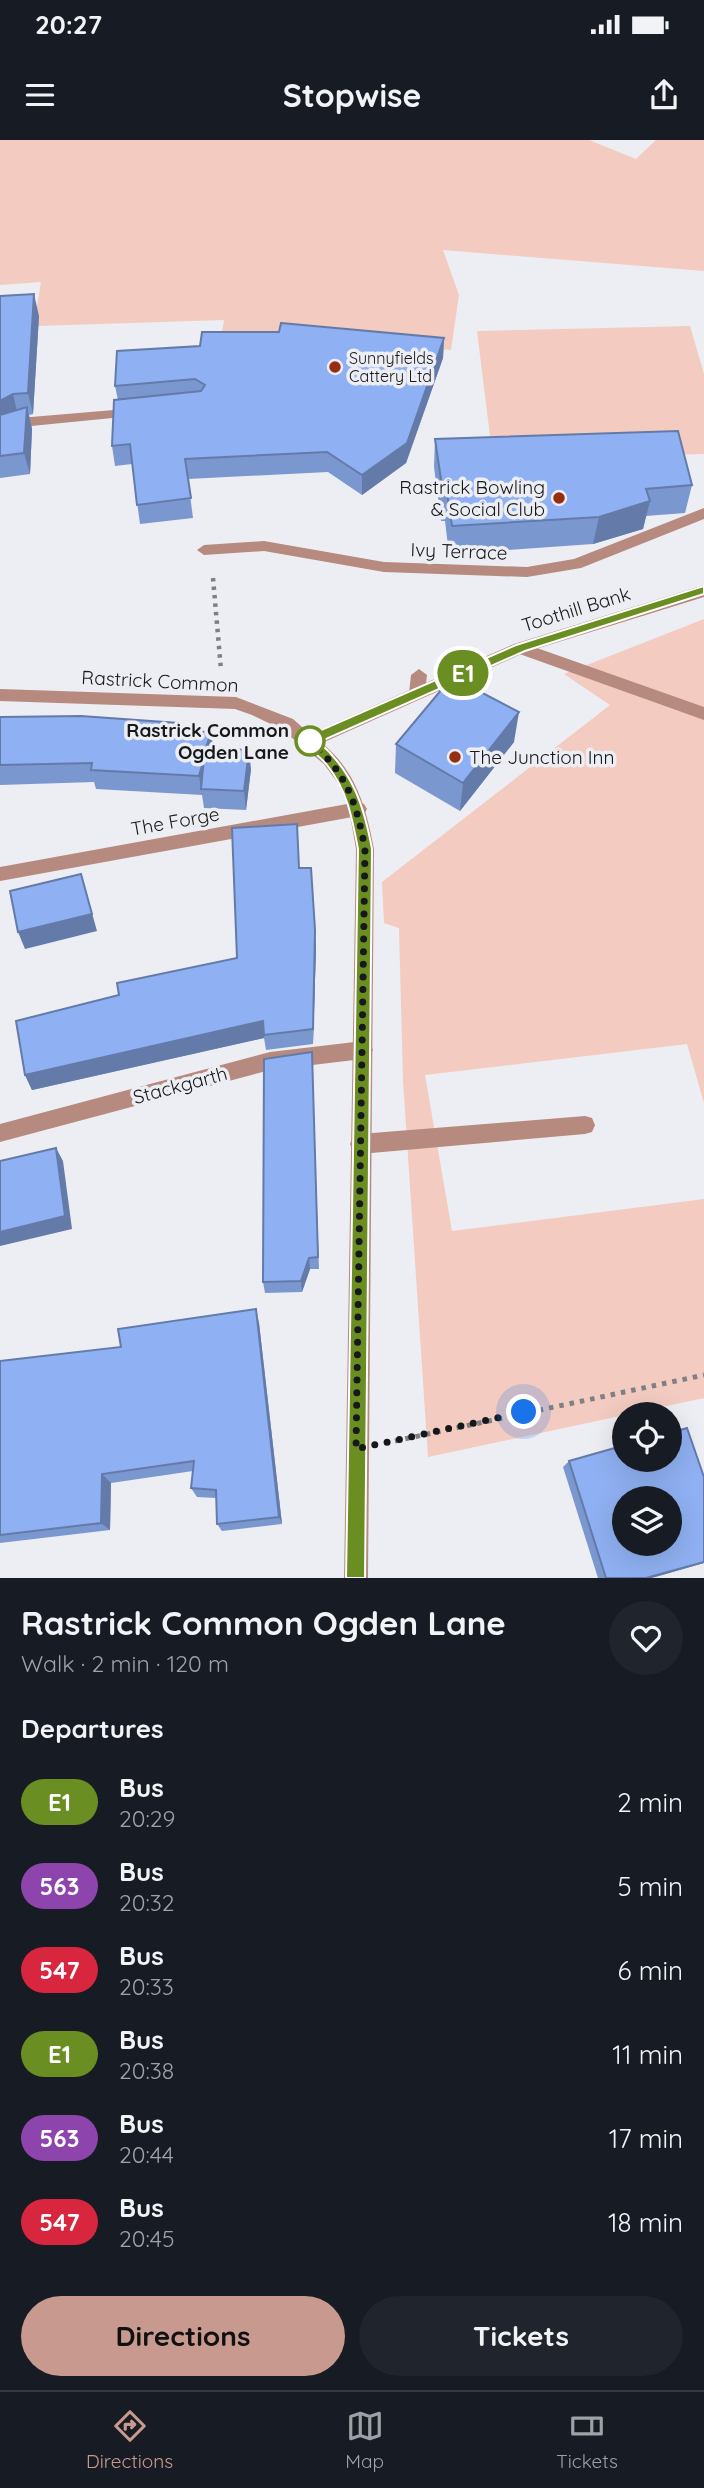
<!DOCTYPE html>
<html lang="en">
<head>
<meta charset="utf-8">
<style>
  body { margin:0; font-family:Quicksand,sans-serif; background:#20242c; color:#f1f3f6; height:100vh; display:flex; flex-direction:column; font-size:26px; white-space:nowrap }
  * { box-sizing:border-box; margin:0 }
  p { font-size:23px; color:#9ea1a6 }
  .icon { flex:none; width:38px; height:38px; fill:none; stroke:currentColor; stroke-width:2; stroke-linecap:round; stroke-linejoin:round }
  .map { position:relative; height:1438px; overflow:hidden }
  .sheet { display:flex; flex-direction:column; background:#171b24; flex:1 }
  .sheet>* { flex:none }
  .badge { padding:0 14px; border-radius:23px; font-size:24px; line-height:46px }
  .fabs { position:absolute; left:612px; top:1262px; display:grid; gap:14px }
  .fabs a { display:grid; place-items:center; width:70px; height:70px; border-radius:50%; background:#171b24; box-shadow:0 7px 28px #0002; font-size:35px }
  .you { position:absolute; width:35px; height:35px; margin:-18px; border:5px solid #fff; border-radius:50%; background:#1a73e8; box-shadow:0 0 0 10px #1a73e833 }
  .map>.badge { position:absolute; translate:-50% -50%; box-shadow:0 0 0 4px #fff }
  h2 { padding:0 21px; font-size:26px; line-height:63px }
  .round { display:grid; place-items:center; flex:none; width:74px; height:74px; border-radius:37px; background:#20242c }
  .headline { display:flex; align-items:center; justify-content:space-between; height:119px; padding:0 21px }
  h1 { font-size:33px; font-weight:800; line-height:52px }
  .button { display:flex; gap:14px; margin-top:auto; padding:14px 21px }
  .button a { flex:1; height:80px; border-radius:42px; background:#c89a8f; color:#111; font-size:28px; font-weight:800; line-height:80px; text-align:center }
  .button a+a { background:#20242c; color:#f1f3f6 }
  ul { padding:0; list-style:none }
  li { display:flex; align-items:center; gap:21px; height:84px; padding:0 21px }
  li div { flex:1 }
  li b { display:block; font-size:26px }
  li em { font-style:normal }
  li .badge { min-width:77px; font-weight:700; text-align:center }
  .status { display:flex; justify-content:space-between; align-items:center; height:49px; padding:0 35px; background:#171b24; direction:ltr }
  .status svg { height:19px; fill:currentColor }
  header { display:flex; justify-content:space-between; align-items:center; height:91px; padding:0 21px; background:#171b24; font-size:32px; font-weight:800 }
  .dock { display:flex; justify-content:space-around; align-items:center; height:98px; border-top:2px solid #363941; background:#171b24; font-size:19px; color:#9ea1a6 }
  .dock a { display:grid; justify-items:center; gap:4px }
  .dock .selected { color:#c89a8f }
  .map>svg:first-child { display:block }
  .green { fill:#f3cbc0 }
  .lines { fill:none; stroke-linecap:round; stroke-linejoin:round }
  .path-far1 { stroke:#7f8084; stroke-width:4.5; stroke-dasharray:3.5 5; stroke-linecap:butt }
  .path { stroke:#7f8084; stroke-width:5; stroke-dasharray:4.5 6; stroke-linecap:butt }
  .service { fill:#b68a7e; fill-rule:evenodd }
  .minor { fill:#b68a7e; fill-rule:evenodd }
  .tertiary { fill:#b68a7e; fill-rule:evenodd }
  .wall { fill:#7b97d0 }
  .shaded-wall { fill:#647ba9 }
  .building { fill:#8fb0f2; stroke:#647ba9; stroke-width:2; fill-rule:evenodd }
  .line { fill:#6b8e23; stroke:#fff; stroke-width:2 }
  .walk { stroke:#17181a; stroke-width:7; stroke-dasharray:0 12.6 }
  .poi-dot { fill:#962e11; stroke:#eceef3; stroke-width:2.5 }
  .stop-dot { fill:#fff; stroke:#6b8e23; stroke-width:3.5 }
  .labels { text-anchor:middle; stroke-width:7; stroke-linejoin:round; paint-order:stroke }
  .far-poi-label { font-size:16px; fill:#17181a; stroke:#eceef3; text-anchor:start }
  .poi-label { font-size:19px; fill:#17181a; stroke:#eceef3; text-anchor:end }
  .street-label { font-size:19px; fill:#17181a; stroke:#eceef3 }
  .stop-label { font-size:19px; font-weight:bold; fill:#17181a; stroke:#eceef3; text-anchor:end }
</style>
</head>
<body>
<div class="status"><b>20:27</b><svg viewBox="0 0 49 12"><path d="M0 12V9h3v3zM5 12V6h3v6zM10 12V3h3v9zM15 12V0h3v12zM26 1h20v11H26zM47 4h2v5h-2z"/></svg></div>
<header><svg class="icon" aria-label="menu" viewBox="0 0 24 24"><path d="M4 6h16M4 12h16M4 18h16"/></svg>Stopwise<svg class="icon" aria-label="share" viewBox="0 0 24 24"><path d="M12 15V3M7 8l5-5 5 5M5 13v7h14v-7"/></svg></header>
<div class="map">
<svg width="704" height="1438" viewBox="0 0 704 1438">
  <rect width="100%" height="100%" fill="#eceef3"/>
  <path class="green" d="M0 0H589L636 19 656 0H704V131L443 110 459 155 451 210 222 193 224 180 38 186 37 166 41 142 0 145Z
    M690 186 704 234V314L493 320 477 191Z
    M704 479V963L687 904 425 935 452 1091 704 1059V1258L428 1317 403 941 399 788 384 783 382 742 610 565 564 534Z"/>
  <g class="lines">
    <path class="path-far1" d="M213 438 221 530"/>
    <path class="path" d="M395 1301 704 1235"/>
    <path class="service" d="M704 368V379L581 428 527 437 384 432 264 411 204 415 197 410 204 405 264 401 384 422 527 427 574 419Z
      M520 502 704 567V580L514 512 512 508Z
      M419 529 427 535 425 553 417 559 409 553 411 535Z
      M358 662 364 664 367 669 364 674 358 676 0 741V727Z
      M585 976 592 978 595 985 592 992 585 994 360 1014 353 1011 350 1004 353 997 360 994Z"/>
    <path class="minor" d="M138 268 145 272 143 275 21 287 0 296V286L19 278Z
      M363 901 370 904 373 910 370 916 363 919 270 930 0 1002V984L270 912Z"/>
    <path class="tertiary" d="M704 445V457L526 512 322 603C356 631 366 667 374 709L368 1438H344L356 709 349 669 340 646 324 624 281 589 252 575 235 569 0 561V549L236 557 293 579 310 594 514 504Z"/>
  </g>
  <path class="wall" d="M0 156 39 176 33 274 29 275 32 289 30 334 0 338Z
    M444 198 443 218 406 323 362 355 328 332 188 339 193 378 140 384 132 324 115 326 112 306 118 260 115 246Z
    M435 299 692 345 685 373 646 376 643 389 593 404 449 414 445 381H441L434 327Z
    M0 577 179 590 251 629 246 670 204 668 202 655 96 649 94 642 0 645Z
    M514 602 460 671 395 633 396 604Z
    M299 728 316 807 313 904 266 910 264 898 32 950 25 935 119 855 237 818Z
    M312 912 319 1129H310L302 1152 265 1153 263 1142Z
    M259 1183 282 1384 222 1391 217 1384 216 1358 197 1357 191 1348 193 1331 111 1343 110 1390 0 1403V1221L121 1207Z
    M569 1321 652 1438H598L563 1327Z"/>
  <path class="shaded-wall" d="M34 154 39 176 33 274 28 253Z
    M444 198 443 218 406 323 362 355V335Z
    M13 254 18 276 0 285V261Z
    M27 267 32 289 30 334 24 313Z
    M650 361 643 389 593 404 599 377Z
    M519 572 514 602 460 671 463 643Z
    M211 592 214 611 206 608Z
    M249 610 251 629 246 670 244 651Z
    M204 618 201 649 202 655 199 636Z
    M81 734 97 791 25 809 18 792Z
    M315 790 316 807 313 904V889Z
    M263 881 264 898 32 950 25 935Z
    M56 1008 63 1021 72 1089 0 1106V1092Z
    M309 1118 310 1129 302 1152 301 1141Z
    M256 1169 259 1183 282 1384 279 1377Z
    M102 1334 111 1343 110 1390 101 1383Z
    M704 1422V1423L652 1438H646Z"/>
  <path class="building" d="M34 154 28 253 13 254 0 261V156Z
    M281 183 444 198 407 303 362 335 327 312 185 319 191 358 137 365 130 304 112 306 114 260 201 251 205 245 195 239 115 246 117 211 200 206 202 192H279Z
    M27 267 24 313 0 316V275Z
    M678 291 692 345 646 349 650 361 599 377 452 386 447 353H443L435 299Z
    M452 537 519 572 463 643 396 604Z
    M81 576 178 583 176 590 211 592 206 608 249 610 244 651 201 649 204 618 199 636 91 630 92 623 0 625V577Z
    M297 684 299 728H311L315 790 313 889 264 895 263 881 25 935 16 881 119 855 117 843 237 818 232 688Z
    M81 734 92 774 18 792 10 751Z
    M312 912 318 1117 309 1118 301 1141 263 1142 264 919Z
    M56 1008 65 1076 0 1092V1021Z
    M256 1169 279 1377 217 1384 216 1350 191 1348 194 1321 102 1334 101 1383 0 1395V1221L121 1207 118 1189Z
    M687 1288 704 1337V1422L646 1438H606L569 1321 625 1305V1320H670V1293ZM625 1358H670V1404H625Z"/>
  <path class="line" d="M704 446V454L525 511 319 602C353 632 364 666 372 709L365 1438H346L358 709C352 677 347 650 327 625 320 616 309 610 303 601L305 597 516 505Z"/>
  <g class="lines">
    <path class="walk" d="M310 601C346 633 356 660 365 709L356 1309 524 1272"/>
  </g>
  <g class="poi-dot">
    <circle cx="335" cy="227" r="7"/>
    <circle cx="559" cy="358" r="7"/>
    <circle cx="455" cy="617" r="7"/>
  </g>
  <circle class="stop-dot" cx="310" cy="601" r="14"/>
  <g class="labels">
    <g class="far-poi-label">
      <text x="349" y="224">Sunnyfields<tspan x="349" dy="18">Cattery Ltd</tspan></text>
    </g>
    <g class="poi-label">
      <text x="545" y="354">Rastrick Bowling<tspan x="545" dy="22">&amp; Social Club</tspan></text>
      <text x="469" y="624" text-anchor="start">The Junction Inn</text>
    </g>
    <g class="street-label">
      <text transform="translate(459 411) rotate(2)" y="7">Ivy Terrace</text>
      <text transform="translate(576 469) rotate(-17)" y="7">Toothill Bank</text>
      <text transform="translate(160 541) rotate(3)" y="7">Rastrick Common</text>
      <text transform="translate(175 681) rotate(-10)" y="7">The Forge</text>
      <text transform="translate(180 945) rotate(-15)" y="7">Stackgarth</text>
    </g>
    <g class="stop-label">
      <text x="289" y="597">Rastrick Common<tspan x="289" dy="22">Ogden Lane</tspan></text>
    </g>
  </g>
</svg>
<div class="fabs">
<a><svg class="icon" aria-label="locate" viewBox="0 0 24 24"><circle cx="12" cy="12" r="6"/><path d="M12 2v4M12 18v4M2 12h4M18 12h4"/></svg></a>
<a><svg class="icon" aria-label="layers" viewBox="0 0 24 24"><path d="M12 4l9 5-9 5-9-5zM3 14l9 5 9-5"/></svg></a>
</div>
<div class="you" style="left:524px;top:1272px"></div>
<b class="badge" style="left:463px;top:533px;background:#6b8e23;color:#fff">E1</b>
</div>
<section class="sheet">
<div class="headline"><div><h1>Rastrick Common Ogden Lane</h1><p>Walk · 2 min · 120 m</p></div><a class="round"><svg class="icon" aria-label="heart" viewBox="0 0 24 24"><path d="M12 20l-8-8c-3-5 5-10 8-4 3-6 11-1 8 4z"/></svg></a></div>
<h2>Departures</h2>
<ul>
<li><span class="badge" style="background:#6b8e23;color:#fff">E1</span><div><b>Bus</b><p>20:29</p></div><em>2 min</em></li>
<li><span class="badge" style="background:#8e44ad;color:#fff">563</span><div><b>Bus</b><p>20:32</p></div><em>5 min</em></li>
<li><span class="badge" style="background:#d7263d;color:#fff">547</span><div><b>Bus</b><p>20:33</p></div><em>6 min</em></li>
<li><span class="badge" style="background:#6b8e23;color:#fff">E1</span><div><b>Bus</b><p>20:38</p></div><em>11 min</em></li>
<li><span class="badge" style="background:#8e44ad;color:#fff">563</span><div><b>Bus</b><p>20:44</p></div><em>17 min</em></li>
<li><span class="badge" style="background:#d7263d;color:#fff">547</span><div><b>Bus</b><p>20:45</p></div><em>18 min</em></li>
</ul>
<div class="button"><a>Directions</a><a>Tickets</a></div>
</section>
<nav class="dock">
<a class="selected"><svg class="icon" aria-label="directions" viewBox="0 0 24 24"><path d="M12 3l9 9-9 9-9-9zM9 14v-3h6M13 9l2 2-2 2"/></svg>Directions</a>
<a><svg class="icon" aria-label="map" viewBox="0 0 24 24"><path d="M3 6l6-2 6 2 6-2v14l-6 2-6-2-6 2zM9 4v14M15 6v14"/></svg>Map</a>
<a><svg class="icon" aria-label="tickets" viewBox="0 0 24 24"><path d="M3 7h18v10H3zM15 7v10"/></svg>Tickets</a>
</nav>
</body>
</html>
